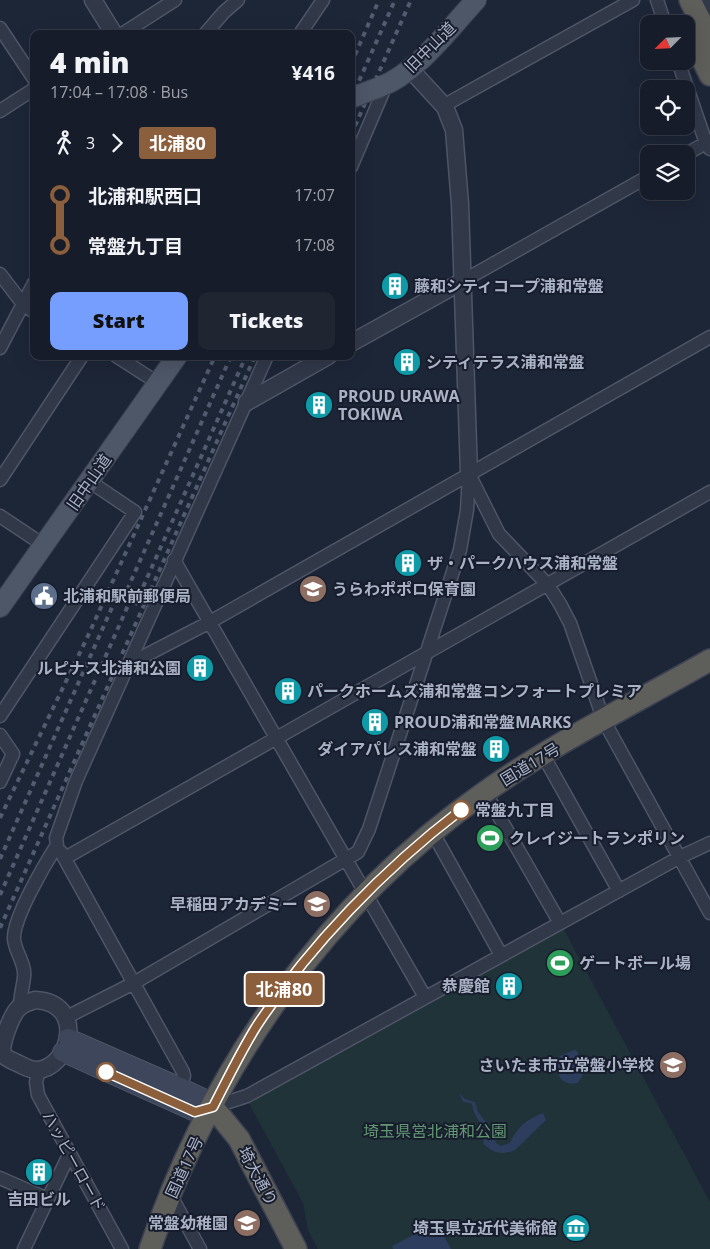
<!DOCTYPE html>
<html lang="en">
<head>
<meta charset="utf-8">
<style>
  body { margin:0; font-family:"Open Sans","Noto Sans JP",sans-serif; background:#1f2531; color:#f1f3f6; height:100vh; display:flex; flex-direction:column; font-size:19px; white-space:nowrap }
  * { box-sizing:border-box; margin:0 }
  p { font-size:16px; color:#9ea1a8 }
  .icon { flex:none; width:28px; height:28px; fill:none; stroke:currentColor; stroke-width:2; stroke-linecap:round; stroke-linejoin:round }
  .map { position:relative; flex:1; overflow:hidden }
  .side { position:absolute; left:30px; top:30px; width:325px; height:330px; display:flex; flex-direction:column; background:#161c29; border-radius:10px; box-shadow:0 5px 20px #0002,0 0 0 1px #353a46 }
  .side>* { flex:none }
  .badge { padding:0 10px; border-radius:4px; font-size:18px; line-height:32px }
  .needle { width:32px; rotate:246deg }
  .controls { position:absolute; left:640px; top:15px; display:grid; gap:10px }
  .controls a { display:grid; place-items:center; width:55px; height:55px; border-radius:10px; background:#161c29; box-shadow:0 5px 20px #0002,0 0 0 1px #353a46; font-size:25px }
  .map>.badge { position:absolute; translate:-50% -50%; box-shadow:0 0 0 2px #fff }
  .legs { display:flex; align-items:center; gap:8px; height:55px; padding:0 20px; font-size:16px }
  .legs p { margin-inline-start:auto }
  .headline { display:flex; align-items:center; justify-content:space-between; height:85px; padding:0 20px }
  h1 { font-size:28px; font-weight:800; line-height:38px }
  .cta { display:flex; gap:10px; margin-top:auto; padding:10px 20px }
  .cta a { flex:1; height:58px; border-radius:10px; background:#759eff; color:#111; font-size:20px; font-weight:800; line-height:58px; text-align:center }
  .cta a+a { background:#1f2531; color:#f1f3f6 }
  ul { padding:0 20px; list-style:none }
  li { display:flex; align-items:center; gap:18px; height:50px; font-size:19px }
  li i { display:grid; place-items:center; width:8px; height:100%; margin:0 6px; background:currentColor }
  li i::after { content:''; width:12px; height:12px; margin:-6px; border:4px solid; border-radius:50%; background:#161c29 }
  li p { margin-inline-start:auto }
  li:first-child i { background:linear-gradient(#0000 50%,currentColor 0) }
  li:last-child i { background:linear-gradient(currentColor 50%,#0000 0) }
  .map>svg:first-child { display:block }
  .green { fill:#1f3338 }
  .water { fill:#2d3d5e }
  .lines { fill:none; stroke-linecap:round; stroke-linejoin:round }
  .minor-casing { stroke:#4e5566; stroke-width:15 }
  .tertiary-casing { stroke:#4e5566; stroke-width:19 }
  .secondary-casing { stroke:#4e5566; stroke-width:20 }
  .primary-casing { stroke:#3a4151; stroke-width:22 }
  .trunk-casing { stroke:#3c4252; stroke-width:24 }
  .minor { stroke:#313848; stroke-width:12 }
  .tertiary { stroke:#313848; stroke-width:16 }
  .secondary { stroke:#3e465b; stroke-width:18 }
  .primary { stroke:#4e5768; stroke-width:20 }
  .trunk { stroke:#5e5e5a; stroke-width:21 }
  .rail { stroke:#525b6f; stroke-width:4; stroke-dasharray:5 5; stroke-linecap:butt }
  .primary-bridge-casing { stroke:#3a4151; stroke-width:22; stroke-linecap:butt }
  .primary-bridge { stroke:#4e5768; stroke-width:20 }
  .line-1-casing { stroke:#fff; stroke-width:11 }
  .line-1 { stroke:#8b5e3c; stroke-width:8 }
  .stop-1-dot { fill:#fff; stroke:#8b5e3c; stroke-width:2.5 }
  .labels { text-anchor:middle; stroke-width:4; stroke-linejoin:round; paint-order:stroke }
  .street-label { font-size:16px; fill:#aab2c5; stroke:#171d2c }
  .poi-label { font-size:16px; font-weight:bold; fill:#aab2c5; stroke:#171d2c; text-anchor:start }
  .stop-label { font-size:16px; font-weight:bold; fill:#aab2c5; stroke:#171d2c; text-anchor:start }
  .park-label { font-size:16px; fill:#619772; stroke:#171d2c }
</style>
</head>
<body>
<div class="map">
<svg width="710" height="1249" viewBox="0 0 710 1249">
  <rect width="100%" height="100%" fill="#1d2637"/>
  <path class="green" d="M562 926 710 1202V1249H318L308 1230 303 1203 246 1098Z"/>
  <path class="water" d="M574 1050 577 1051 585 1071 578 1083C560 1087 553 1072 560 1056Z
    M459 1093 465 1099 475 1102 478 1112 494 1132 496 1143 501 1146 510 1143C518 1126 526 1120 543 1113L546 1120 515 1150C501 1156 494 1153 483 1144 486 1126 482 1128 475 1114 472 1110 474 1107 471 1103L463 1102Z
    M437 1223 451 1249H393L392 1246Z"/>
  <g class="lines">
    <defs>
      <path id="minor" d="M657 0 665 24
        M706 0 710 8
        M0 28 34 79
        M122 34 175 0
        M205 34 224 12 238 0
        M300 34 323 0
        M678 61 706 143 710 141
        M445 107 452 101 633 0
        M0 111 34 89
        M686 154 706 143 710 149
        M351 167 386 85
        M0 274 23 304 34 312
        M461 282 649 176
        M0 348 34 283
        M116 356 158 383
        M469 474 499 534 548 585 560 604 570 623 604 721 710 913
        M0 480 82 356
        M0 516 45 546
        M174 560 425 997
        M129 664 210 622 710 337
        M0 716 135 512 89 481
        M0 735 13 754 0 782
        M543 755 619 891
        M485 792 560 923
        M433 833 501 955
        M61 852 183 1072 184 1076 180 1087
        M65 858 710 492
        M20 1007C20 995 23 988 24 977 26 964 15 952 14 939 13 918 45 864 57 845L56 838 76 781 267 356
        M67 1017 134 983 358 852 369 829 460 550 467 510 469 474
        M39 1070 36 1082 38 1095 122 1249
        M213 1107 247 1096 680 857 710 843
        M0 1178 48 1199
        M171 1196 200 1249
        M24 1249 67 1159 71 1157"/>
      <path id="tertiary" d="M93 0 114 34
        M410 69 445 107 454 130 460 204 469 474
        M351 343 461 282
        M247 402 328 356
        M35 1000C87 1002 71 1069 36 1070 29 1070 22 1065 15 1062 11 1060 5 1058 3 1054 0 1045 10 1020 16 1011 20 1005 28 1002 35 1000Z"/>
      <path id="secondary" d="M68 1038 180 1087 201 1097 213 1107
        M62 1052 195 1112 213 1107"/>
      <path id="primary" d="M380 87C417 73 449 29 476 0
        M0 607 177 356"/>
      <path id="trunk" d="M690 0 710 40
        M686 25 710 75
        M213 1107 239 1139 296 1249
        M150 1249C211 1068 328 902 485 792 556 742 635 703 710 660"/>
    </defs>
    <use href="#minor" class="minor-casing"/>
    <use href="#tertiary" class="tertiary-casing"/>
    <use href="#secondary" class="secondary-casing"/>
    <use href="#primary" class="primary-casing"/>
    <use href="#trunk" class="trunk-casing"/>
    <use href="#minor" class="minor"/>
    <use href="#tertiary" class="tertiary"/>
    <use href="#secondary" class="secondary"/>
    <use href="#primary" class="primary"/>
    <use href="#trunk" class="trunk"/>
    <path class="rail" d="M351 64 379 0
      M351 99 395 0
      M351 135 411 0
      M123 599 231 356
      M135 605 246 356
      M0 818 87 638 215 356
      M0 859 122 585
      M0 895 134 592
      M0 928 255 356"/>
    <defs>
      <path id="primary-bridge" d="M351 98 380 87"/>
    </defs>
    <use href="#primary-bridge" class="primary-bridge-casing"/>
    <use href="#primary-bridge" class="primary-bridge"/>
  </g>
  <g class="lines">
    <defs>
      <path id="line-1" d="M106 1072 195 1112 213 1107C227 1080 240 1053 256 1027 309 946 385 868 461 810"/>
    </defs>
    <use href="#line-1" class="line-1-casing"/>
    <use href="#line-1" class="line-1"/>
  </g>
  <defs>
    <symbol id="building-disc" viewBox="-11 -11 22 22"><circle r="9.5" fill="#0f9aa8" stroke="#171d2c"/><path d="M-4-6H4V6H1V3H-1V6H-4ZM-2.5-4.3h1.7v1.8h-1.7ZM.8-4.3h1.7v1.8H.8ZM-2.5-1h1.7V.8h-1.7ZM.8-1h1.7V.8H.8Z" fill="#fff"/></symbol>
    <symbol id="school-disc" viewBox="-11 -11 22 22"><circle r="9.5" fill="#8d6e63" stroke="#171d2c"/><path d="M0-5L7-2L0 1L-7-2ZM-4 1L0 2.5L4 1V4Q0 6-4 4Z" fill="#fff"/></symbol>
    <symbol id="civic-disc" viewBox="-11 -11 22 22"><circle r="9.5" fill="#5c6f8a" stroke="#171d2c"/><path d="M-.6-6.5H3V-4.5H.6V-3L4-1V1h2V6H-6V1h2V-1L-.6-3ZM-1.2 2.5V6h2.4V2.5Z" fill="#fff"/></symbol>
    <symbol id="stadium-disc" viewBox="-11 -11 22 22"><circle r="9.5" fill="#2e9e5b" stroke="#171d2c"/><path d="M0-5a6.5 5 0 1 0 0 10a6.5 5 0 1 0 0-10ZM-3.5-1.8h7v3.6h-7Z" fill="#fff"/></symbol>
    <symbol id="museum-disc" viewBox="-11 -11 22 22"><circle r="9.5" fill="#0f9aa8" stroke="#171d2c"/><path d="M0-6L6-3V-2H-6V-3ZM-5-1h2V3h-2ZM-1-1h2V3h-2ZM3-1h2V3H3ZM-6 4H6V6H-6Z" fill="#fff"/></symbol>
  </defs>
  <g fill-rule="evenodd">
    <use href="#building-disc" x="379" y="270" width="32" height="32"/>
    <use href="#building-disc" x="391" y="346" width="32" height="32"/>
    <use href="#building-disc" x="303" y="389" width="32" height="32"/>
    <use href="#building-disc" x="392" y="547" width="32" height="32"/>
    <use href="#school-disc" x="297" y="573" width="32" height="32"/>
    <use href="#civic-disc" x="28" y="580" width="32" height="32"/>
    <use href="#building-disc" x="184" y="652" width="32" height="32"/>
    <use href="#building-disc" x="272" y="675" width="32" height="32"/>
    <use href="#building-disc" x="359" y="706" width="32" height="32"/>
    <use href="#building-disc" x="480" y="733" width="32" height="32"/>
    <use href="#stadium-disc" x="474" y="822" width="32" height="32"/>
    <use href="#school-disc" x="301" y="888" width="32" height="32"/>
    <use href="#stadium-disc" x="544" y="947" width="32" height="32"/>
    <use href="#building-disc" x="493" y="970" width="32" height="32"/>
    <use href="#school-disc" x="657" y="1049" width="32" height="32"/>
    <use href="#building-disc" x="23" y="1156" width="32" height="32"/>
    <use href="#school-disc" x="231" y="1207" width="32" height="32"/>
    <use href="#museum-disc" x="560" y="1212" width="32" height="32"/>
  </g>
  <g class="stop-1-dot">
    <circle cx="461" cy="810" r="9"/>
    <circle cx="106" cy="1072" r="9"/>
  </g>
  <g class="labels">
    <g class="street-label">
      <text transform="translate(430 47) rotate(-45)" y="6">旧中山道</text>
      <text transform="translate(89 482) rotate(-55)" y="6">旧中山道</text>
      <text transform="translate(530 764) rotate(-31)" y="6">国道17号</text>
      <text transform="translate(74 1161) rotate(61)" y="6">ハッピーロード</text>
      <text transform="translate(184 1167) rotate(-65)" y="6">国道17号</text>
      <text transform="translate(258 1176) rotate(62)" y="6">埼大通り</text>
    </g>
    <g class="poi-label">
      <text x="414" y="292">藤和シティコープ浦和常盤</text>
      <text x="426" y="368">シティテラス浦和常盤</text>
      <text x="338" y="402">PROUD URAWA<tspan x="338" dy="18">TOKIWA</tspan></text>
      <text x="427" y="569">ザ・パークハウス浦和常盤</text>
      <text x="332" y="595">うらわポポロ保育園</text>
      <text x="63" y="602">北浦和駅前郵便局</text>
      <text x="181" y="674" text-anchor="end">ルピナス北浦和公園</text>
      <text x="307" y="697">パークホームズ浦和常盤コンフォートプレミア</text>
      <text x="394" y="728">PROUD浦和常盤MARKS</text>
      <text x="477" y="755" text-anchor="end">ダイアパレス浦和常盤</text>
      <text x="509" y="844">クレイジートランポリン</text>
      <text x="298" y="910" text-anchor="end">早稲田アカデミー</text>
      <text x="579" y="969">ゲートボール場</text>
      <text x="490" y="992" text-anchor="end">恭慶館</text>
      <text x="654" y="1071" text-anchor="end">さいたま市立常盤小学校</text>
      <text x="39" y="1205" text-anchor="middle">吉田ビル</text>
      <text x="228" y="1229" text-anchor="end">常盤幼稚園</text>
      <text x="557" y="1234" text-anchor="end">埼玉県立近代美術館</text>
    </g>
    <g class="stop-label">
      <text x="475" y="816">常盤九丁目</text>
    </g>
    <g class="park-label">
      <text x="435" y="1137">埼玉県営北浦和公園</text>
    </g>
  </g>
</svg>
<div class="controls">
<a><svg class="needle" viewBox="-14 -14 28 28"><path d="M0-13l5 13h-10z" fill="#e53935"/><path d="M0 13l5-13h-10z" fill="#9ea1a8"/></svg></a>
<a><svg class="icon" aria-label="locate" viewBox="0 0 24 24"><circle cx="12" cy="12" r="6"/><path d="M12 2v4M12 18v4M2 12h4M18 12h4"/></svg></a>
<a><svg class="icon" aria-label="layers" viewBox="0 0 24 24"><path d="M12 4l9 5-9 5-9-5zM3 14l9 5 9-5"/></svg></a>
</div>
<b class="badge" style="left:284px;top:989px;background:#8b5e3c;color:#fff">北浦80</b>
<section class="side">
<div class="headline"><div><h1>4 min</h1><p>17:04 – 17:08 · Bus</p></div><b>¥416</b></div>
<div class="legs"><svg class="icon" aria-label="walk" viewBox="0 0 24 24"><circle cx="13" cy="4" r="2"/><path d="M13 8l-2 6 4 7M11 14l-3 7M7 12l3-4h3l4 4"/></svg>3<svg class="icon" aria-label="forward" viewBox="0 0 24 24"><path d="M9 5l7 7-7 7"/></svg><b class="badge" style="background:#8b5e3c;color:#fff">北浦80</b></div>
<ul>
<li><i style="color:#8b5e3c"></i><b>北浦和駅西口</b><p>17:07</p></li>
<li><i style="color:#8b5e3c"></i><b>常盤九丁目</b><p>17:08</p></li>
</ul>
<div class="cta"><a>Start</a><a>Tickets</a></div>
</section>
</div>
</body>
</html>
